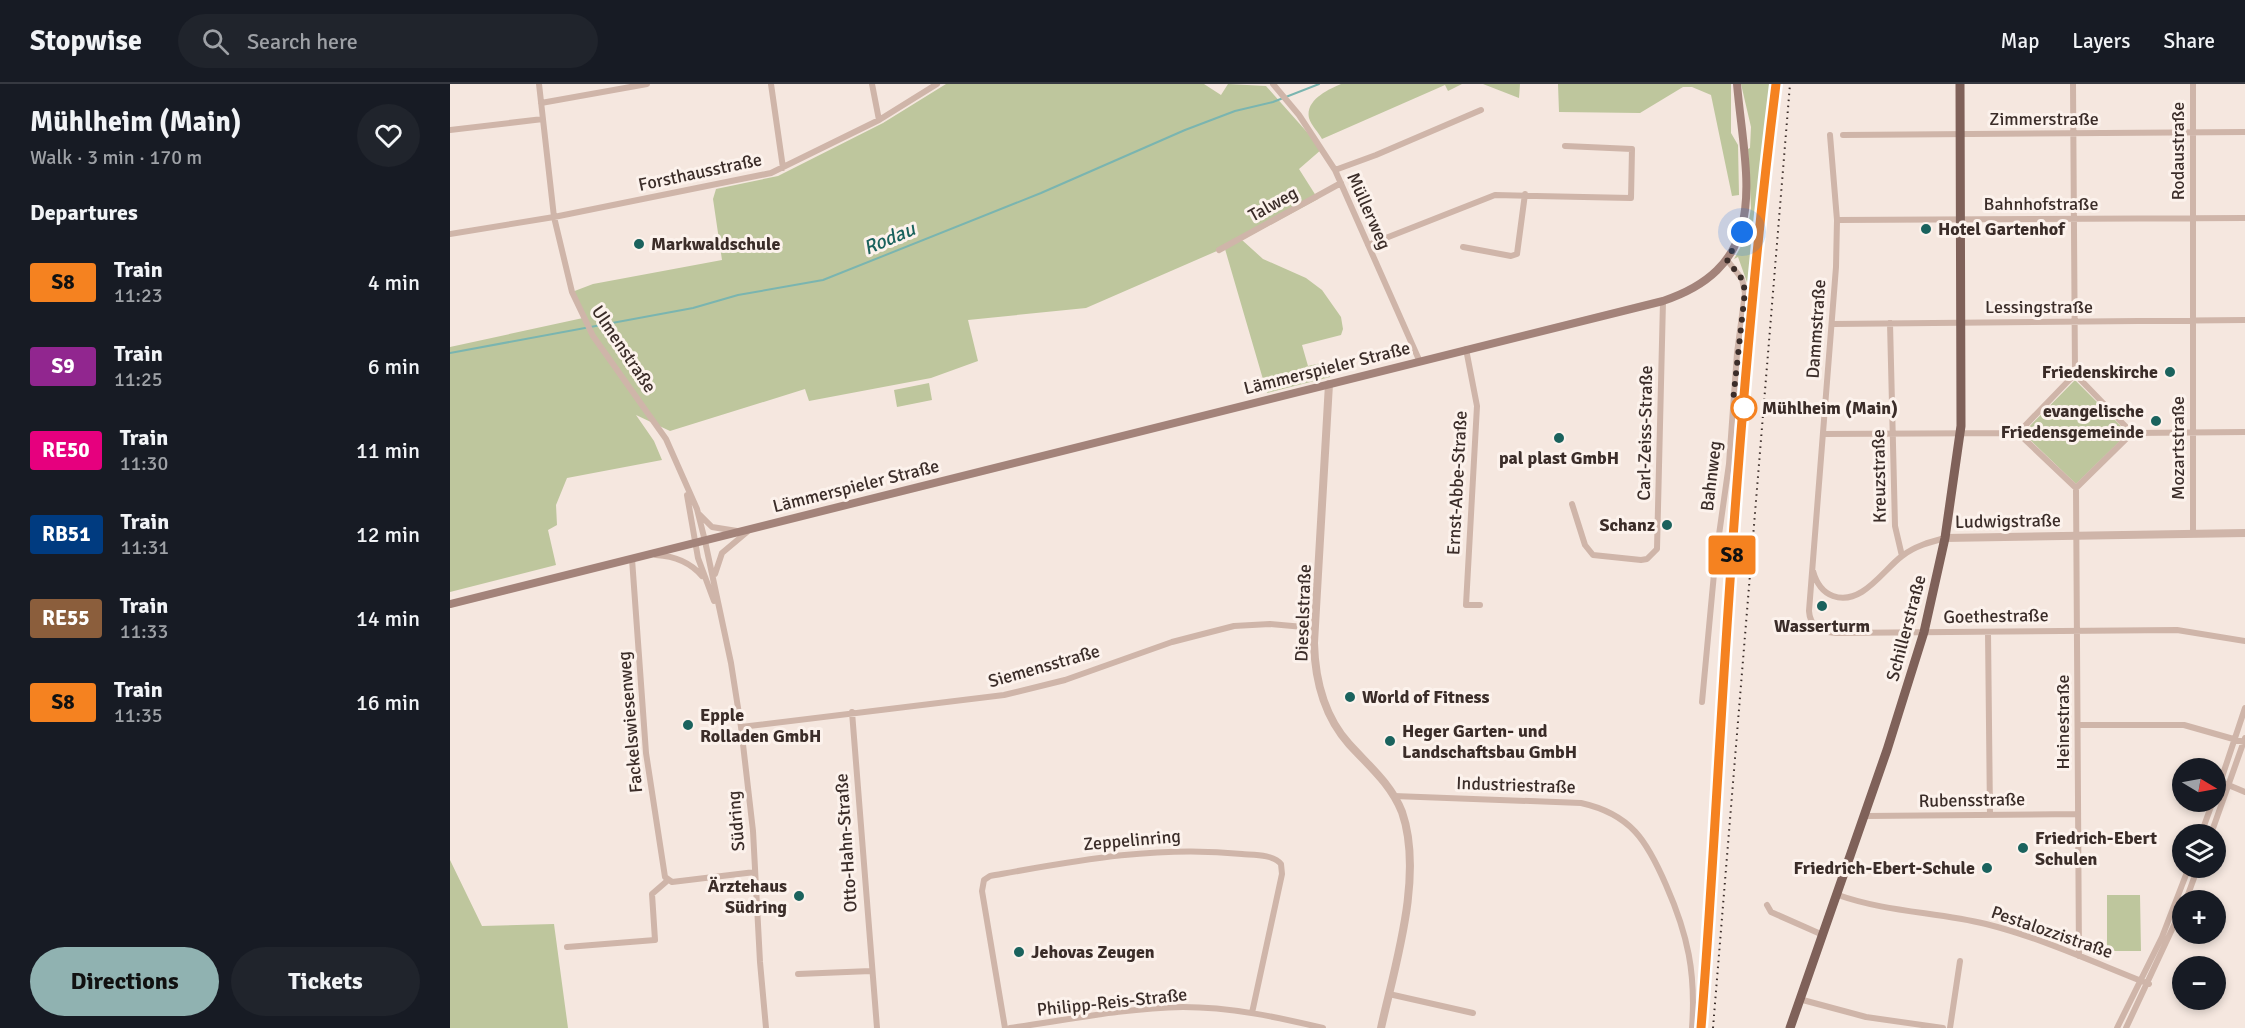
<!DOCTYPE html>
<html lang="en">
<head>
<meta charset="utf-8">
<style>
  body { margin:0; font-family:Signika,sans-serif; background:#20242c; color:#f1f3f6; height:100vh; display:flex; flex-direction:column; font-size:22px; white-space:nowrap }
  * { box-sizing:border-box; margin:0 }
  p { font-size:20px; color:#9ea1a6 }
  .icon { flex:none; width:33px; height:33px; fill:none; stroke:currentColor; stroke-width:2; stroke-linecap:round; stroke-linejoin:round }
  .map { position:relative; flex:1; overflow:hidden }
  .side { display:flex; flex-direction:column; background:#171b24; width:450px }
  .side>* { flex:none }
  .badge { padding:0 12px; border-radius:4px; font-size:21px; line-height:39px }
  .needle { width:39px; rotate:100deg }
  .tools { position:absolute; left:1722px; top:674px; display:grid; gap:12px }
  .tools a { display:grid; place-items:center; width:54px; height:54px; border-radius:50%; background:#171b24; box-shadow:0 3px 9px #0003; font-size:30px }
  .you { position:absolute; width:30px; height:30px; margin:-15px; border:4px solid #fff; border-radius:50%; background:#1a73e8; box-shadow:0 0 0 9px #1a73e833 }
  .map>.badge { position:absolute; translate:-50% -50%; box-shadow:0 0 0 3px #fff }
  h2 { padding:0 30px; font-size:22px; line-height:54px }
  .round { display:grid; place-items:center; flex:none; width:63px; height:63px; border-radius:32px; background:#20242c }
  .headline { display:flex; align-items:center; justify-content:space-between; height:102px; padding:0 30px }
  h1 { font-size:28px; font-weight:700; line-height:45px }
  .button { display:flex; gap:12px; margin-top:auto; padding:12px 30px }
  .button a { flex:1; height:69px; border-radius:36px; background:#90b2b1; color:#111; font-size:24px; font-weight:700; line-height:69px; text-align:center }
  .button a+a { background:#20242c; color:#f1f3f6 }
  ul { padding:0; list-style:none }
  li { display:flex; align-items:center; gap:18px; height:84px; padding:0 30px }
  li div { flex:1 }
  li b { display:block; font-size:22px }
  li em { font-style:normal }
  li .badge { min-width:66px; font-weight:700; text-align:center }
  header { display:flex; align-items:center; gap:36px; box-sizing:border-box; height:84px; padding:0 30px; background:#171b24; border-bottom:2px solid #363941 }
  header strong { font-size:28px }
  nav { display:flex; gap:33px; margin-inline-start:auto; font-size:21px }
  .search { width:420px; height:54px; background:#20242c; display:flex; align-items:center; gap:15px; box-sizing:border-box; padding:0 21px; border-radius:33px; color:#9ea1a6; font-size:22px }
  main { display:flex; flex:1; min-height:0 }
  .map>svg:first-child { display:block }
  .green { fill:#bec69d }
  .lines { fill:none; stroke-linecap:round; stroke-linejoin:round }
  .stream { stroke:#7ab5b0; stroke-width:2 }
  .minor { stroke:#cfb5a9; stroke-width:6 }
  .tertiary { stroke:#cfb5a9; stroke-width:8 }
  .secondary { stroke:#a3837a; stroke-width:8 }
  .primary { stroke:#7f6159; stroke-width:9 }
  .rail { stroke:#3b2d29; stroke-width:2; stroke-dasharray:1.5 4.5; stroke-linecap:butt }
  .line-casing { stroke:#fff; stroke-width:14 }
  .line { stroke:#f58220; stroke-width:9 }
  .walk { stroke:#3b2d29; stroke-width:6; stroke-dasharray:0 10.8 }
  .poi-dot { fill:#1a625d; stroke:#fcf2ec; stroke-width:2 }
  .stop-dot { fill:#fff; stroke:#f58220; stroke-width:3 }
  .labels { text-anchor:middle; stroke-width:6; stroke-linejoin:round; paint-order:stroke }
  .street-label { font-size:18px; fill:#3b2d29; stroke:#fcf2ec }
  .poi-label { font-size:18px; font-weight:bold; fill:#3b2d29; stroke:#fcf2ec; text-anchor:start }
  .stop-label { font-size:18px; font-weight:bold; fill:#3b2d29; stroke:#fcf2ec; text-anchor:start }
  .water-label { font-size:20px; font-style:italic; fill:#1a625d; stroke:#fcf2ec }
</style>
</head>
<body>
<header>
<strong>Stopwise</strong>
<div class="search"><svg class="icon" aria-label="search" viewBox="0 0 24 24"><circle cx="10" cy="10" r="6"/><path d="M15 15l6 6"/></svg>Search here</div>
<nav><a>Map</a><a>Layers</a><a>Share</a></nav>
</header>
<main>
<section class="side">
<div class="headline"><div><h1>Mühlheim (Main)</h1><p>Walk · 3 min · 170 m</p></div><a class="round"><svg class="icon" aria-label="heart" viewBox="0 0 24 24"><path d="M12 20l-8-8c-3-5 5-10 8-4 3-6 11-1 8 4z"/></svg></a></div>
<h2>Departures</h2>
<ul>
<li><span class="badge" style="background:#f58220;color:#111">S8</span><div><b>Train</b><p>11:23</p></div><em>4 min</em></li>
<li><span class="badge" style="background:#91268f;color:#fff">S9</span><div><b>Train</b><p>11:25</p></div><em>6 min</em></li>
<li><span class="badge" style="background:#e6007e;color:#fff">RE50</span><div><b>Train</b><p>11:30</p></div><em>11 min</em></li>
<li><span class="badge" style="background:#003b80;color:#fff">RB51</span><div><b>Train</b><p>11:31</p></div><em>12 min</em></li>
<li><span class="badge" style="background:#8b5e3c;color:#fff">RE55</span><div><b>Train</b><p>11:33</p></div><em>14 min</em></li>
<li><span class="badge" style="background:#f58220;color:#111">S8</span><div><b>Train</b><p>11:35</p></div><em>16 min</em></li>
</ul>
<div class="button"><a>Directions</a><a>Tickets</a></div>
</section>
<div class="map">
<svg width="1795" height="944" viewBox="0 0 1795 944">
  <rect width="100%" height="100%" fill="#f5e7df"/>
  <path class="green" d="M496 0H754L771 11 778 0 816 2 872 65 849 85 868 115 792 156 813 175 856 194 872 206 891 233 893 245 891 251 852 261 858 282 876 278 880 293 817 309 775 165 783 160 636 224 518 236 528 277 481 294 359 317 355 305 220 347 186 331 204 357 212 376 117 394 106 421 107 441 98 446 106 481 0 508V263L133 234 122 208 143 200 272 176 263 115 266 105 328 92 433 39Z
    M891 0H1012L998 7 995 1 872 55C869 49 861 41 859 34 855 16 879 5 891 0Z
    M1033 0H1070L1069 14Z
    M1108 0H1281V49L1288 61 1289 111 1282 112 1261 11 1242 3H1233L1190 29 1109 28Z
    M1291 0H1322L1298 201 1288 173 1284 175 1296 153 1301 124 1298 65 1300 64 1301 43Z
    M1625 296 1678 349 1626 400 1573 349Z
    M479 299 482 316 447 323 444 306Z
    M0 776 32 842 104 840 118 944H0Z
    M1657 811H1690L1691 867H1657Z"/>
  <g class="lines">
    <path class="stream" d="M0 269 243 224 288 211 373 196 591 109 735 46 785 27 823 18 869 0"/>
    <path class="minor" d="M89 0 104 133 122 208 143 252 216 355 247 425 255 457 281 579 291 643 303 747 310 878 316 944
      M321 0 333 84
      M422 0 429 36
      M823 0 849 31 885 86 970 278
      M1623 0 1625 290
      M1743 0V449
      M91 19 197 0
      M0 46 93 35
      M1380 51 1387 136 1386 183 1359 527C1360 543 1371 548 1386 549L1727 546 1795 557
      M1393 51 1795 48
      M885 86 926 71 1031 26
      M1387 136 1795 134
      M0 150 104 133 321 89 429 36 487 0
      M918 161 1045 111 1181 114 1182 65 1115 62
      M1013 163 1061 172 1067 170 1075 110
      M769 166 891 99
      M1440 239 1445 442 1452 472
      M1383 240 1795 236
      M1016 265 1027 322 1016 521H1030
      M1625 290 1682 349 1626 404 1568 349Z
      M1682 349 1795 348
      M1373 350 1568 349
      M1626 404 1629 872
      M237 411 248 474 264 517
      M1122 420 1135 461 1143 471 1191 476 1197 475 1207 465 1213 217
      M249 430 262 443 287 447
      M206 471C224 472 240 478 252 492
      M182 475 196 669 215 793 222 798 305 788
      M1363 487C1366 498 1372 508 1383 512 1412 522 1433 486 1452 472 1465 462 1480 458 1495 454
      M265 490 272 469 297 448
      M1538 548 1540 731
      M1252 618 1265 479 1279 380 1287 269 1295 209 1292 195 1277 176
      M402 628 427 944
      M1628 641H1734L1794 658
      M291 643 554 611 615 596 722 558 784 542 820 540 865 544
      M1776 700 1795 708
      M1766 711 1795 624
      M944 712 1131 719C1181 730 1197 757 1216 801 1238 851 1246 889 1242 944
      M1416 732 1628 730
      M1751 750 1763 717
      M1761 750 1795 654
      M1388 811C1436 828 1486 828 1536 840 1592 854 1645 879 1699 900
      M1736 816 1748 783
      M1317 821 1321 828 1373 851
      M117 863 205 856 202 810 217 797
      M348 890 421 887
      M939 910 1023 929
      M1349 915 1416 933 1493 944
      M555 944 532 807 534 796 540 792C624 777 706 761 792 770 803 771 823 770 831 780L832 790 802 929
      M560 944C617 936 675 924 733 923 780 923 827 933 873 944
      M1500 944 1510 877
      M1667 944 1712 853 1739 783
      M1676 944 1732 824"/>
    <path class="tertiary" d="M879 300 864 559C865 596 874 632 899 660 919 682 941 700 952 728 974 791 945 881 931 944
      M1495 454 1795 449"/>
    <path class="secondary" d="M0 520 1213 217C1324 180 1295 92 1287 0"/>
    <path class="primary" d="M1340 944 1437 666 1474 548 1495 454 1511 342 1510 0"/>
    <path class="rail" d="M1251 944 1285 425 1305 190 1326 0
      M1263 944 1340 0"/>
  </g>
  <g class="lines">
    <defs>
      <path id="line" d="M1251 944C1261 821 1267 697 1275 574 1287 382 1302 190 1326 0"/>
    </defs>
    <use href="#line" class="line-casing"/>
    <use href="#line" class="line"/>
    <path class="walk" d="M1292 148 1277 176 1292 195 1295 207 1283 317 1294 324"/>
  </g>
  <g class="poi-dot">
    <circle cx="1476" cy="145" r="6"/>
    <circle cx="189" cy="160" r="6"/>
    <circle cx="1720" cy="288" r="6"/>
    <circle cx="1706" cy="337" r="6"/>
    <circle cx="1109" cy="354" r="6"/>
    <circle cx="1217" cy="441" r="6"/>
    <circle cx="1372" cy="522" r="6"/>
    <circle cx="900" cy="613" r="6"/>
    <circle cx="238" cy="641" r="6"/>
    <circle cx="940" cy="657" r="6"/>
    <circle cx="1573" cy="764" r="6"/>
    <circle cx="1537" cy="784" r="6"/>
    <circle cx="349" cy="812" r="6"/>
    <circle cx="569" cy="868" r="6"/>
  </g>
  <circle class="stop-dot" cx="1294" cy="324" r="12"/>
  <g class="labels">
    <g class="street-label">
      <text x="1594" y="41">Zimmerstraße</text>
      <text transform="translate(1728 67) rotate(-90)" y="6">Rodaustraße</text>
      <text transform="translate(250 88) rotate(-12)" y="6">Forsthausstraße</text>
      <text transform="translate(823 120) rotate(-29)" y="6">Talweg</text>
      <text x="1591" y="126">Bahnhofstraße</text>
      <text transform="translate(919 127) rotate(66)" y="6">Müllerweg</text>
      <text x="1589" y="229">Lessingstraße</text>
      <text transform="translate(1366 245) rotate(-86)" y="6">Dammstraße</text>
      <text transform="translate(174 265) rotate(56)" y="6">Ulmenstraße</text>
      <text transform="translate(877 284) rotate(-14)" y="6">Lämmerspieler Straße</text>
      <text transform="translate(1195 349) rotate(-89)" y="6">Carl-Zeiss-Straße</text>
      <text transform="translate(1728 364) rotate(-90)" y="6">Mozartstraße</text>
      <text transform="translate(1261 392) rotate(-83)" y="6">Bahnweg</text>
      <text transform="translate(1429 392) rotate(-91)" y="6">Kreuzstraße</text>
      <text transform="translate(1007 399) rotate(-87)" y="6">Ernst-Abbe-Straße</text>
      <text transform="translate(406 402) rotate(-14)" y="6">Lämmerspieler Straße</text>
      <text transform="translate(1558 437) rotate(-1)" y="6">Ludwigstraße</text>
      <text transform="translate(853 529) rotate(-88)" y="6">Dieselstraße</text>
      <text transform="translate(1546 532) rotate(-1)" y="6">Goethestraße</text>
      <text transform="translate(1456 544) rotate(-75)" y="6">Schillerstraße</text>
      <text transform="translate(594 582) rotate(-16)" y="6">Siemensstraße</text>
      <text transform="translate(180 638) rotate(-95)" y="6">Fackelswiesenweg</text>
      <text transform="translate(1613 638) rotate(-90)" y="6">Heinestraße</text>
      <text transform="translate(1066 701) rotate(2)" y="6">Industriestraße</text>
      <text transform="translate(1522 716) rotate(-1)" y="6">Rubensstraße</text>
      <text transform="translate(286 737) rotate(-95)" y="6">Südring</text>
      <text transform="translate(682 756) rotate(-5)" y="6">Zeppelinring</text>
      <text transform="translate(396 759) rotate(-94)" y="6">Otto-Hahn-Straße</text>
      <text transform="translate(1602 848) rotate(19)" y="6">Pestalozzistraße</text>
      <text transform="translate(662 918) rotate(-6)" y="6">Philipp-Reis-Straße</text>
    </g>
    <g class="poi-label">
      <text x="1488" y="151">Hotel Gartenhof</text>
      <text x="201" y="166">Markwaldschule</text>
      <text x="1708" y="294" text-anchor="end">Friedenskirche</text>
      <text x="1694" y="333" text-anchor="end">evangelische<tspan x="1694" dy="21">Friedensgemeinde</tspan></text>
      <text x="1109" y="380" text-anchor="middle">pal plast GmbH</text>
      <text x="1205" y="447" text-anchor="end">Schanz</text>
      <text x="1372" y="548" text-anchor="middle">Wasserturm</text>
      <text x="912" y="619">World of Fitness</text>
      <text x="250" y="637">Epple<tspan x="250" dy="21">Rolladen GmbH</tspan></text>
      <text x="952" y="653">Heger Garten- und<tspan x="952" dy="21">Landschaftsbau GmbH</tspan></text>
      <text x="1585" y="760">Friedrich-Ebert<tspan x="1585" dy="21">Schulen</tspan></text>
      <text x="1525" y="790" text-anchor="end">Friedrich-Ebert-Schule</text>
      <text x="337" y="808" text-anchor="end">Ärztehaus<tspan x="337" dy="21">Südring</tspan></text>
      <text x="581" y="874">Jehovas Zeugen</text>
    </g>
    <g class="stop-label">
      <text x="1312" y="330">Mühlheim (Main)</text>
    </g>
    <g class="water-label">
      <text transform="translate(439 154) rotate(-23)" y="7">Rodau</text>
    </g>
  </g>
</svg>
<div class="tools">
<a><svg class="needle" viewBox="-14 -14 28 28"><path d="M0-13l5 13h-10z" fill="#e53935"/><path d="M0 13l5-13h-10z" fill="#9ea1a6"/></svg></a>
<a><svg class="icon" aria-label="layers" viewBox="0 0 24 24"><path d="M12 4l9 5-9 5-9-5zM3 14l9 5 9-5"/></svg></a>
<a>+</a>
<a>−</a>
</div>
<div class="you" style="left:1292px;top:148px"></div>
<b class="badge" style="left:1282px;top:471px;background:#f58220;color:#111">S8</b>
</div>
</main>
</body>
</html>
